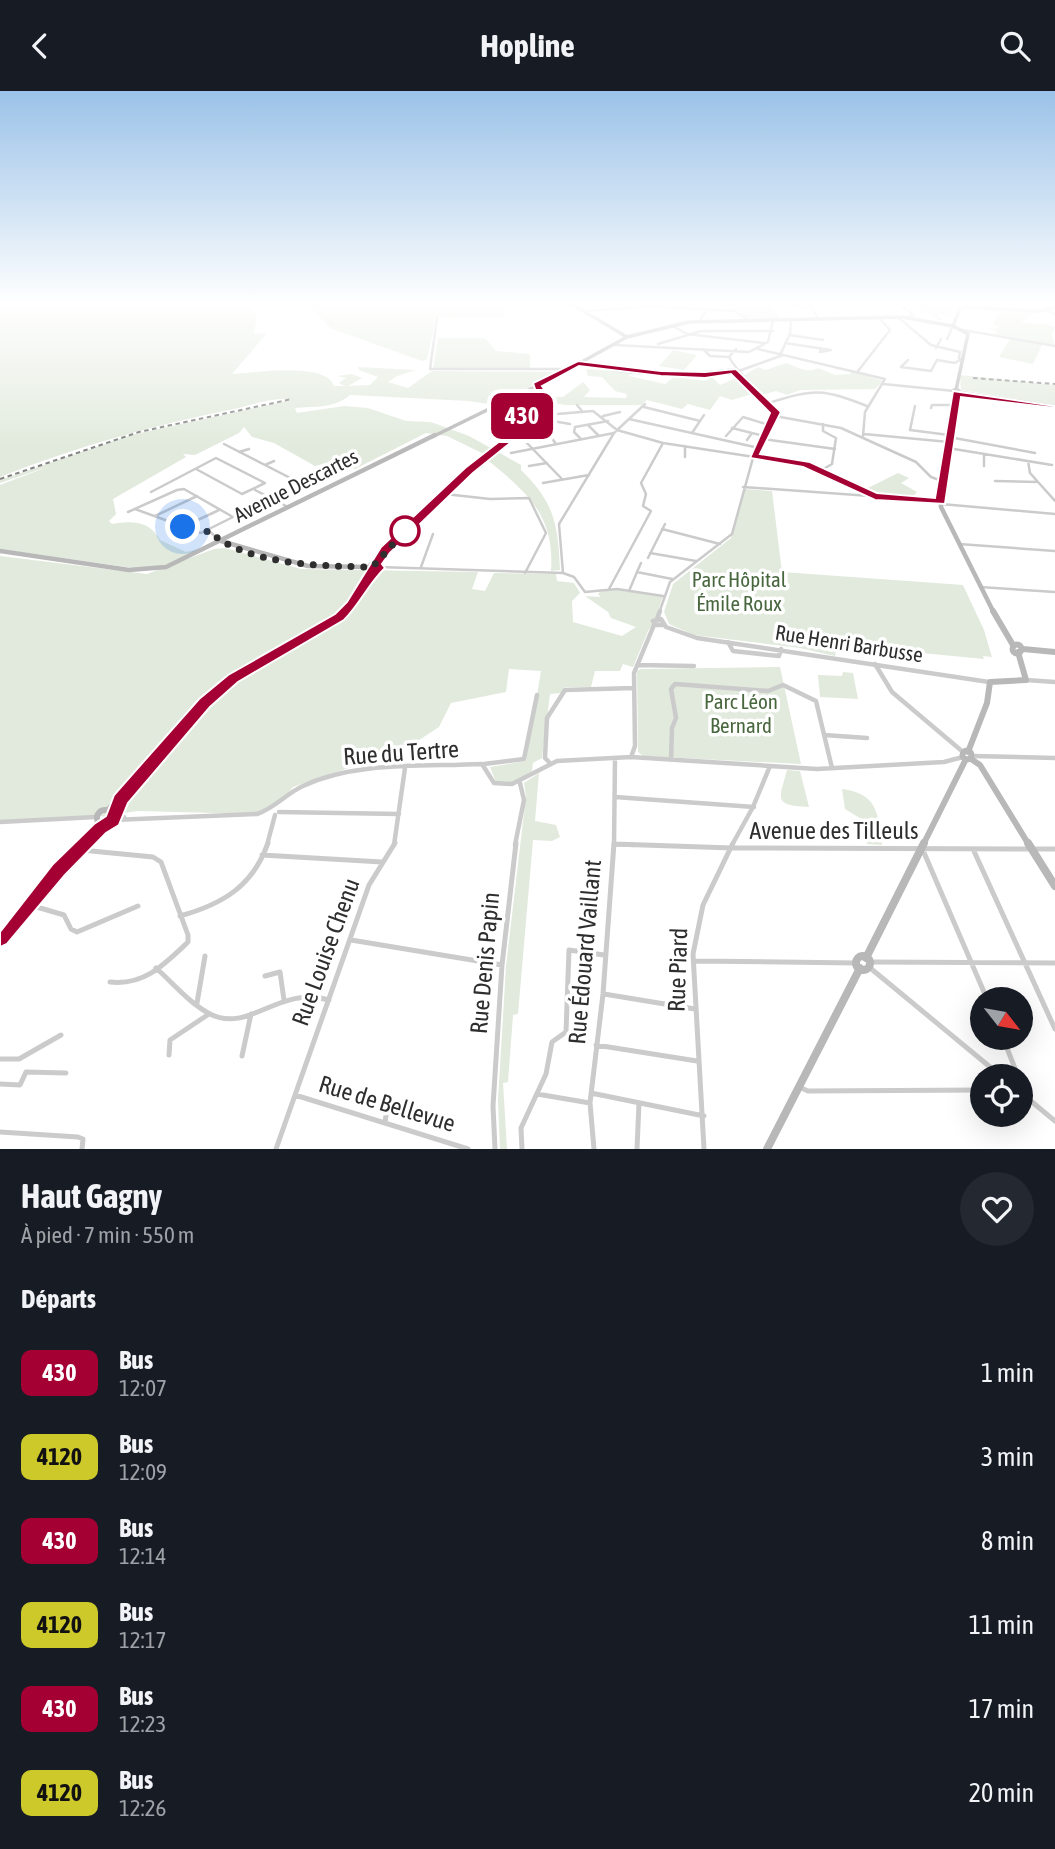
<!DOCTYPE html>
<html lang="fr">
<head>
<meta charset="utf-8">
<style>
  body { margin:0; font-family:"Asap Condensed",sans-serif; background:#242831; color:#f1f3f6; height:100vh; display:flex; flex-direction:column; font-size:26px; white-space:nowrap }
  * { box-sizing:border-box; margin:0 }
  p { font-size:23px; color:#9ea1a6 }
  .icon { flex:none; width:38px; height:38px; fill:none; stroke:currentColor; stroke-width:2; stroke-linecap:round; stroke-linejoin:round }
  .map { position:relative; height:1058px; overflow:hidden }
  .sheet { display:flex; flex-direction:column; background:#171b24; flex:1 }
  .sheet>* { flex:none }
  .badge { padding:0 14px; border-radius:10px; font-size:24px; line-height:46px }
  .needle { width:46px; rotate:121deg }
  .buttons { position:absolute; left:970px; top:896px; display:grid; gap:14px }
  .buttons a { display:grid; place-items:center; width:63px; height:63px; border-radius:50%; background:#171b24; box-shadow:0 7px 28px #0002; font-size:35px }
  .you { position:absolute; width:35px; height:35px; margin:-18px; border:5px solid #fff; border-radius:50%; background:#1a73e8; box-shadow:0 0 0 10px #1a73e833 }
  .map>.badge { position:absolute; translate:-50% -50%; box-shadow:0 0 0 4px #fff }
  h2 { padding:0 21px; font-size:26px; line-height:63px }
  .round { display:grid; place-items:center; flex:none; width:74px; height:74px; border-radius:37px; background:#242831 }
  .summary { display:flex; align-items:center; justify-content:space-between; height:119px; padding:0 21px }
  h1 { font-size:33px; font-weight:700; line-height:52px }
  ul { padding:0; list-style:none }
  li { display:flex; align-items:center; gap:21px; height:84px; padding:0 21px }
  li div { flex:1 }
  li b { display:block; font-size:26px }
  li em { font-style:normal }
  li .badge { min-width:77px; font-weight:700; text-align:center }
  header { display:flex; justify-content:space-between; align-items:center; height:91px; padding:0 21px; background:#171b24; font-size:32px; font-weight:700 }
  .map>svg:first-child { display:block }
  .green { fill:#e1eadc }
  .lines { fill:none; stroke-linecap:round; stroke-linejoin:round }
  .street-far2 { stroke:#cbcbcb; stroke-width:2.5 }
  .street-far1 { stroke:#cbcbcb; stroke-width:4.5 }
  .street { stroke:#cbcbcb; stroke-width:5 }
  .secondary-far3 { stroke:#b8b8b8; stroke-width:3.5 }
  .secondary-far2 { stroke:#b8b8b8; stroke-width:4.5 }
  .secondary-far1 { stroke:#b8b8b8; stroke-width:6 }
  .secondary { stroke:#b8b8b8; stroke-width:8 }
  .rail { stroke:#838383; stroke-width:2; stroke-dasharray:4.5 3.5; stroke-linecap:butt }
  .line { fill:#a50034; stroke:#fff; stroke-width:2 }
  .walk { stroke:#2e2e2e; stroke-width:7; stroke-dasharray:0 12.6 }
  .stop-dot { fill:#fff; stroke:#a50034; stroke-width:3.5 }
  .labels { text-anchor:middle; stroke-width:7; stroke-linejoin:round; paint-order:stroke }
  .street-label { font-size:21px; fill:#2e2e2e; stroke:#fff }
  .park-label { font-size:21px; fill:#49673e; stroke:#fff }
  .near-street-label { font-size:24px; fill:#2e2e2e; stroke:#fff }
</style>
</head>
<body>
<header><svg class="icon" aria-label="back" viewBox="0 0 24 24"><path d="M15 5l-7 7 7 7"/></svg>Hopline<svg class="icon" aria-label="search" viewBox="0 0 24 24"><circle cx="10" cy="10" r="6"/><path d="M15 15l6 6"/></svg></header>
<div class="map">
<svg width="1055" height="1058" viewBox="0 0 1055 1058">
  <rect width="100%" height="100%" fill="#fff"/>
  <path class="green" d="M0 212H226L207 242 227 212H247L257 225 254 243 267 242 232 283C253 282 326 270 334 295H345L339 292 346 287 337 285 352 283 362 287 348 295 370 294 378 286 359 279 358 276 416 279 397 285 388 291 408 297 432 280 556 281 525 298 523 302H534L523 318 469 310 350 304C333 318 315 315 295 317L297 322 344 315 368 317 406 330 431 331 469 345 521 374V379C555 412 558 434 560 479L551 480C555 422 525 400 484 366L486 364 447 345 426 342 355 378 338 369 315 375 274 352 252 346 244 336 239 342 195 364 183 363 186 366 113 408 116 423 109 430 112 433C131 430 149 429 160 449L186 461 207 456 170 473 140 478 0 458V394L50 375 0 392V389L131 344 291 309C278 305 254 313 239 317 157 333 78 355 0 386Z
    M307 212H504V226L436 227 427 268 422 270 330 237Z
    M736 212H770L780 228H750L737 220Z
    M898 212 945 214V212L957 214 952 226 936 222 943 229H938L915 214Z
    M1000 218 1049 221 1035 222 1021 231C1034 234 1042 231 1055 236L1052 243 1055 255 1018 247 1042 254 1033 273 999 266 1011 246 969 238 996 243 997 240 989 238 1001 237 993 234Z
    M438 247H485L496 260 530 263V277L433 278Z
    M673 259 697 264 684 279 659 275Z
    M786 272C798 276 807 283 818 277L835 284 850 283 852 280 883 290 875 298 800 299 787 304 776 300 762 304 743 285 758 276 766 279Z
    M586 278 630 281 629 285 665 293 674 286 706 290 711 285 720 294 736 287 755 302 732 309 720 305 710 319 688 313 682 318 647 309 641 314H565L536 309 539 305 563 306 583 291 590 299 584 306 626 307 627 303 615 300 602 286 588 285Z
    M960 284 1055 294V314L961 299Z
    M898 382 909 387 901 392 917 401 913 405 874 403 864 399Z
    M745 398 772 400 782 481 963 494 984 539 992 566 983 565 984 568 817 552 825 557H837L835 565 800 557 694 544 669 533 664 521 673 493 731 447Z
    M225 457 301 478 478 481 472 498 485 500 494 482 556 483 557 490 574 492 580 502 572 510 573 531 622 545 636 536 611 527 608 521 585 505 600 506 598 502 609 498 663 505 657 523 661 531 649 538 633 576 623 573 620 580H595L591 596H565L561 602 550 603 542 667 533 672 532 680 513 693 496 691 490 676 526 670 541 580 509 578 506 601 451 612 439 636 407 657 293 696 281 711 254 723 138 720 109 724 105 729 102 725 0 731V465L147 483 214 458Z
    M780 576 801 673 643 665 638 661 637 580 641 578Z
    M843 581 853 582 858 608 820 606 818 584 842 585Z
    M787 679 800 680 809 716C773 714 779 709 787 679Z
    M539 682 535 730 556 734 560 746 552 750 533 749 518 923 513 924 508 991 503 992 507 1058H500L498 1009 506 875 526 705 524 692Z
    M842 698C878 703 878 722 882 754L867 753 863 729 845 718Z"/>
  <g class="lines">
    <path class="street-far2" d="M734 212V220L747 228
      M790 212 796 216H814
      M810 212 818 228
      M896 212 914 224 907 226
      M1045 219 1055 223
      M586 220 650 215 734 220
      M437 227 430 278H566
      M899 227 931 254 960 261 959 267
      M700 229 707 218
      M671 234 687 243 764 252
      M963 239 1055 255
      M789 244 823 249
      M947 248 953 235
      M785 252 831 259
      M658 253 701 240H773
      M615 254 749 261 768 251 773 229
      M821 257 820 261 831 259
      M936 257 941 248
      M703 258 710 265 729 266
      M758 258 885 288 865 321 863 345
      M781 262 790 243 791 229
      M908 269 901 276 931 280 937 269 955 272 963 267
      M858 280 890 239 879 227
      M736 281 783 264
      M883 293 954 300
      M962 301 1055 315
      M769 312C813 297 824 298 867 315
      M530 313 548 317
      M577 314 582 320
      M915 315 910 339 949 344
      M644 316 700 330
      M931 317 932 314H953
      M603 325 620 321
      M775 325 841 337 916 371 931 386 942 390
      M521 326 593 320 617 339 663 352 806 374 875 406
      M538 327 556 353
      M541 328 570 333
      M629 328 759 357
      M588 334 599 345
      M732 337 764 345
      M692 342 704 324
      M864 343 949 351
      M726 345 743 326 769 334
      M949 346 1035 362
      M523 348 562 388
      M581 348 574 341 575 336 608 330
      M763 348 835 358
      M747 349 752 342
      M224 353 302 393 273 408
      M685 355V366
      M948 357 1052 374
      M239 361 249 358
      M511 362 614 342
      M984 363V375
      M1028 370 1030 382 1055 410
      M265 374 274 370
      M529 375 547 372
      M820 380 832 373 836 347 823 340V333
      M995 390 1038 391
      M543 392 589 384
      M743 396 940 410
      M255 399 288 416
      M151 401 216 367 265 392 242 403 196 378
      M445 403 490 408 529 407 546 442 525 482
      M941 413 1055 423
      M128 421 177 399 184 398 233 426 201 442 135 418
      M155 425 197 405
      M183 436 219 419
      M662 438 720 453
      M209 440 221 450
      M959 453 1055 460
      M650 462 696 470
      M648 467 665 433
      M379 476 563 482 574 486 585 501 617 498 663 505
      M421 476 433 443
      M637 481 641 472
      M563 482 559 433 614 342 645 313
      M980 496 1055 501
      M609 498 651 420 643 415 646 403 641 392 663 352
      M629 500 637 481 672 488
      M659 522 670 491 732 443 753 367 775 325C766 301 741 288 729 266L736 258"/>
    <path class="street-far1" d="M657 528 660 520
      M663 534H656L653 530 661 528 666 536 697 547 989 591
      M728 551 733 560 779 565 781 558
      M875 573 892 601 963 661
      M637 574 694 575
      M1026 589 1055 591
      M824 644 867 647
      M972 665 1055 667
      M631 666 635 655 634 582 654 534
      M671 669 672 637 676 627 671 598 675 593 768 600 783 594 816 610 832 677
      M549 671 545 667 547 627 565 599 634 597
      M484 673 524 668 537 604
      M615 706 754 716
      M279 721 399 723
      M115 724 124 726
      M113 729 257 723C275 717 287 702 303 695 357 670 424 676 482 673L494 692 512 693 557 670 631 666 817 678 944 671 963 666
      M0 731 96 726
      M614 753 634 754
      M267 754 275 724
      M394 754 405 677
      M515 754 524 709 520 692
      M614 754 615 667
      M732 754 753 716 770 675"/>
    <path class="street" d="M614 753 732 757 1055 758
      M922 757 987 908
      M973 758 1055 938
      M81 759 153 766 161 771 188 844V851C165 873 144 895 110 891
      M262 764 382 771
      M30 814 64 824 71 838 77 841 138 815
      M180 825C223 813 253 795 268 752
      M351 849 502 874
      M695 870 856 872
      M870 871 1055 872
      M869 876 1001 985
      M156 877C173 892 189 912 210 923 249 943 279 894 329 909
      M265 885 280 881 284 909
      M604 903 695 918
      M197 912 205 865
      M1003 947 1018 985
      M596 954 697 970
      M169 964 170 949 209 923
      M242 965 251 923
      M0 968H19L61 944
      M1020 990V994
      M0 993 20 994 26 981 66 982
      M799 996 808 1000 982 999
      M1020 1001 1055 1030
      M591 1002 704 1025
      M537 1003 590 1012
      M295 1004 468 1058
      M385 1031 389 1006
      M0 1041 78 1046 83 1048 82 1058
      M276 1058 369 794 395 752
      M495 1058 493 1015 502 874 516 752
      M522 1058 521 1037 546 983 552 951 566 941 569 859 604 864
      M594 1058 590 1012 603 903 614 752
      M637 1058 639 1012
      M704 1058 693 863 703 814 733 752"/>
    <path class="secondary-far3" d="M570 212 627 246
      M964 216 1040 220 1055 216
      M953 235 960 217
      M580 271C631 286 681 285 733 279
      M536 296 627 246 689 231 902 226 953 235 968 243 956 299
      M954 299H958L961 302 953 300Z
      M432 346 532 297
      M508 346 537 299
      M949 346 957 302"/>
    <path class="secondary-far2" d="M950 344 940 399 941 416 994 522
      M221 450 308 475 369 476
      M0 460 129 479 166 476 435 344
      M370 476a4 4 0 1 1 8 0a4 4 0 1 1-8 0Z
      M375 473 509 344
      M344 522 373 479"/>
    <path class="secondary-far1" d="M993 520 1013 554
      M1012.5 558a4.5 4.5 0 1 1 9 0a4.5 4.5 0 1 1-9 0Z
      M1023 558 1055 561
      M962.5 664a4.5 4.5 0 1 1 9 0a4.5 4.5 0 1 1-9 0Z
      M968 661 987 612 990 591 1026 589 1018 561
      M971 668 980 674 1029 754
      M97 727a8 8 0 1 1 16 0a8 8 0 1 1-16 0Z
      M108 719 223 596 345 520
      M79 754 97 733
      M85 754 105 734
      M923 754 966 668"/>
    <path class="secondary" d="M1028 752 1055 795
      M72 767 87 752
      M0 847 81 752
      M856 872a7 7 0 1 1 14 0a7 7 0 1 1-14 0Z
      M866 867 924 752
      M767 1058 860 877"/>
    <path class="rail" d="M973 287 1055 293
      M0 388 139 341 292 308"/>
  </g>
  <linearGradient id="sky" x2="0" y2="1"><stop stop-color="#9bc2e8"/><stop offset="0.59" stop-color="#fff"/><stop offset="1" stop-color="#fff" stop-opacity="0"/></linearGradient>
  <rect width="1055" height="360" fill="url(#sky)"/>
  <path class="line" d="M578 270 661 280 705 281 736 278 781 321 760 363 810 371 877 402 935 407 953 300 1055 315V317L961 306 945 413 875 409 803 376 750 367 770 322 731 283 705 287 661 285 579 275 542 295 544 298 509 353 473 382 390 462 382 473 385 477C369 492 360 513 344 529L238 591 210 616 128 712 119 734 106 742 65 784 7 853 0 856V841L53 773 94 733 106 725 114 704 199 608 228 584 335 523 347 511 381 456 465 377 501 349 535 298 533 292Z"/>
  <g class="lines">
    <path class="walk" d="M183 436 201 442 209 440C245 474 321 475 369 476L375 473 405 440"/>
  </g>
  <circle class="stop-dot" cx="405" cy="440" r="14"/>
  <g class="labels">
    <g class="street-label">
      <text transform="translate(296 395) rotate(-27)" y="7">Avenue Descartes</text>
      <text transform="translate(849 553) rotate(9)" y="7">Rue Henri Barbusse</text>
    </g>
    <g class="park-label">
      <text x="739" y="496">Parc Hôpital<tspan x="739" dy="24">Émile Roux</tspan></text>
      <text x="741" y="618">Parc Léon<tspan x="741" dy="24">Bernard</tspan></text>
    </g>
    <g class="near-street-label">
      <text transform="translate(401 662) rotate(-4)" y="8">Rue du Tertre</text>
      <text x="834" y="748">Avenue des Tilleuls</text>
      <text transform="translate(326 861) rotate(-70)" y="8">Rue Louise Chenu</text>
      <text transform="translate(585 861) rotate(-85)" y="8">Rue Édouard Vaillant</text>
      <text transform="translate(485 872) rotate(-85)" y="8">Rue Denis Papin</text>
      <text transform="translate(678 879) rotate(-88)" y="8">Rue Piard</text>
      <text transform="translate(387 1013) rotate(17)" y="8">Rue de Bellevue</text>
    </g>
  </g>
</svg>
<div class="buttons">
<a><svg class="needle" viewBox="-14 -14 28 28"><path d="M0-13l5 13h-10z" fill="#e53935"/><path d="M0 13l5-13h-10z" fill="#9ea1a6"/></svg></a>
<a><svg class="icon" aria-label="locate" viewBox="0 0 24 24"><circle cx="12" cy="12" r="6"/><path d="M12 2v4M12 18v4M2 12h4M18 12h4"/></svg></a>
</div>
<div class="you" style="left:183px;top:436px"></div>
<b class="badge" style="left:522px;top:325px;background:#a50034;color:#fff">430</b>
</div>
<section class="sheet">
<div class="summary"><div><h1>Haut Gagny</h1><p>À pied · 7 min · 550 m</p></div><a class="round"><svg class="icon" aria-label="heart" viewBox="0 0 24 24"><path d="M12 20l-8-8c-3-5 5-10 8-4 3-6 11-1 8 4z"/></svg></a></div>
<h2>Départs</h2>
<ul>
<li><span class="badge" style="background:#a50034;color:#fff">430</span><div><b>Bus</b><p>12:07</p></div><em>1 min</em></li>
<li><span class="badge" style="background:#cdc92a;color:#111">4120</span><div><b>Bus</b><p>12:09</p></div><em>3 min</em></li>
<li><span class="badge" style="background:#a50034;color:#fff">430</span><div><b>Bus</b><p>12:14</p></div><em>8 min</em></li>
<li><span class="badge" style="background:#cdc92a;color:#111">4120</span><div><b>Bus</b><p>12:17</p></div><em>11 min</em></li>
<li><span class="badge" style="background:#a50034;color:#fff">430</span><div><b>Bus</b><p>12:23</p></div><em>17 min</em></li>
<li><span class="badge" style="background:#cdc92a;color:#111">4120</span><div><b>Bus</b><p>12:26</p></div><em>20 min</em></li>
</ul>
</section>
</body>
</html>
